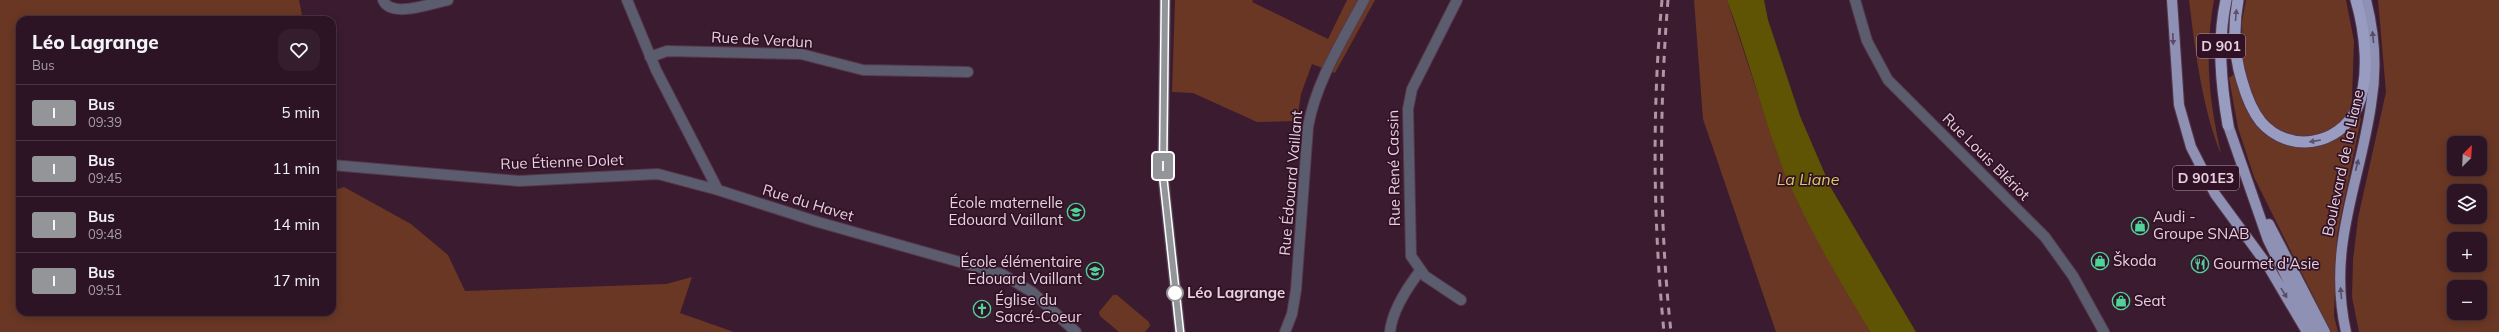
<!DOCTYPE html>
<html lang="en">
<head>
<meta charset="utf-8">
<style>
  body { margin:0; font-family:Mulish,sans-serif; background:#341d2c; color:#f1f3f6; height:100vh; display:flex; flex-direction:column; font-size:15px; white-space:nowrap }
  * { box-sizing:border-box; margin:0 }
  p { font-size:13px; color:#a69ea6 }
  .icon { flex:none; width:22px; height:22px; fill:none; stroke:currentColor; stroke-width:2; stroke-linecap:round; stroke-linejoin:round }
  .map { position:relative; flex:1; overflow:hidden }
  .details { position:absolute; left:16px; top:16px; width:320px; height:300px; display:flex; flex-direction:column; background:#2c1424; border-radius:12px; box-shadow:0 2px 10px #0003,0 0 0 1px #483341 }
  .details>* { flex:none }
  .badge { padding:0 8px; border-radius:3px; font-size:14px; line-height:26px }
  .needle { width:26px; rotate:24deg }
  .controls { position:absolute; left:2447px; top:136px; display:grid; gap:8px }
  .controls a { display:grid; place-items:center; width:40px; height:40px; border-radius:8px; background:#2c1424; box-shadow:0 2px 10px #0003,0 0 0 1px #483341; font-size:20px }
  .map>.badge { position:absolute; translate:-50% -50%; box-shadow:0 0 0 2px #fff }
  .round { display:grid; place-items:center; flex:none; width:42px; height:42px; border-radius:12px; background:#341d2c }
  .head { display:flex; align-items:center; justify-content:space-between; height:68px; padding:0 16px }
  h1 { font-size:19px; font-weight:800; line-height:30px }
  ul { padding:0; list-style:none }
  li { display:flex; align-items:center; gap:12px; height:56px; padding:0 16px; border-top:1px solid #483341 }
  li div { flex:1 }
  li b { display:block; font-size:15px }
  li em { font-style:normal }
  li .badge { min-width:44px; font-weight:700; text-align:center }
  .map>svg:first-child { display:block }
  .green { fill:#6a3724; fill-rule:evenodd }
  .water { fill:#5e5403 }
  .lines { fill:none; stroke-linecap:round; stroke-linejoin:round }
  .minor-casing { stroke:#56384c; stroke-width:12 }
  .tertiary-casing { stroke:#56384c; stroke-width:12 }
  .primary-casing { stroke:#56384c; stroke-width:12 }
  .trunk-casing { stroke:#56384c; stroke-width:13 }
  .minor { stroke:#5b5d6e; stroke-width:10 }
  .tertiary { stroke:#5b5d6e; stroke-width:10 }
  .primary { stroke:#8e91b3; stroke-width:10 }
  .trunk { stroke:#989cc1; stroke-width:11 }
  .rail { stroke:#ae96a5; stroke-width:3; stroke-dasharray:7 7; stroke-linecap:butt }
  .oneway { fill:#5f506c }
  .oneway2 { fill:#5a4b65 }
  .line-casing { stroke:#fff; stroke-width:9 }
  .line { stroke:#939598; stroke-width:6 }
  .stop-dot { fill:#fff; stroke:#939598; stroke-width:2 }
  .labels { text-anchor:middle; stroke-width:3.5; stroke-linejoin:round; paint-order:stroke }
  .shield { fill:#301126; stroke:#af97a7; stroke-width:1 }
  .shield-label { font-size:14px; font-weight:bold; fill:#e6d1de }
  .street-label { font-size:15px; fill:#e6d1de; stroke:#301126 }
  .poi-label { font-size:15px; fill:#e6d1de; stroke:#301126; text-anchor:start }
  .stop-label { font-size:15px; font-weight:bold; fill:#e6d1de; stroke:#301126; text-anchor:start }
  .water-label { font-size:16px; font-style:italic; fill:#d9cb69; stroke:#301126 }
</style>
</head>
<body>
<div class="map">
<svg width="2499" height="332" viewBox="0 0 2499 332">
  <rect width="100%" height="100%" fill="#3b1b30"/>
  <path class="green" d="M0 0H299L303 20H20V312H332V191L344 187 411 224 448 255 465 291 666 284 692 277 680 313 734 332H0Z
    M1175 0H1253L1252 2 1328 39 1347 0H1375L1335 73 1312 64 1301 94 1297 121 1257 122 1193 93 1172 92Z
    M1694 0H1727L1778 156 1800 207 1870 332H1776L1703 119Z
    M2189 0H2214C2204 56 2209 99 2221 154 2202 108 2195 49 2189 0Z
    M2246 0H2346L2354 41 2352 98 2361 119 2337 235 2334 316 2338 332H2331L2254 177 2238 128 2229 78 2243 67 2242 21Z
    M2378 0H2499V332H2359L2352 297 2353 260 2358 218 2386 92ZM2454 143H2480V169H2454ZM2454 191H2480V217H2454ZM2454 239H2480V265H2454ZM2454 287H2480V313H2454Z
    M1113 295H1117L1149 322 1150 326 1145 332H1119L1100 316 1099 312Z"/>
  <path class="water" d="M1727 0H1764L1768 20 1800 116 1831 188 1916 332H1870C1837 275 1801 218 1778 156 1760 105 1746 51 1727 0Z"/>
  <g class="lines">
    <defs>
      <path id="minor" d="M383 0C391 19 432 3 448 0
        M627 0 656 70 718 190 818 222 1002 274 1032 292 1076 332
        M1457 0 1412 89 1408 109 1411 256 1425 276 1461 300
        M1855 0 1867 41 1888 80 2045 237 2073 276 2104 332
        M650 57 667 51 801 54 863 70 968 72
        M332 165 519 181 658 174 718 190
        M1390 332C1392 311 1407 288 1420 271"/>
      <path id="tertiary" d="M1165 0 1163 175 1180 332
        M1285 332 1292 314 1296 290 1308 127C1316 81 1343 40 1364 0"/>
      <path id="primary" d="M2172 0 2179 105 2191 147 2215 194 2268 266 2307 332
        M2228 125 2268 240 2314 332
        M2269 224 2325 332
        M2346 332C2327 247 2359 186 2371 105 2377 70 2375 35 2366 0"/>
      <path id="trunk" d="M2226 0C2217 42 2221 84 2228 125
        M2238 0C2233 27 2234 55 2242 81 2246 95 2252 111 2261 122 2289 154 2339 146 2357 108 2371 77 2365 31 2356 0"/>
    </defs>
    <use href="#minor" class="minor-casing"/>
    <use href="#tertiary" class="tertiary-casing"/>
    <use href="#primary" class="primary-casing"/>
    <use href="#trunk" class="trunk-casing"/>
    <use href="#minor" class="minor"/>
    <use href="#tertiary" class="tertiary"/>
    <use href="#primary" class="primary"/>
    <use href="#trunk" class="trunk"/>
    <path class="rail" d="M1662 0C1652 110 1653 222 1664 332
      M1668 0C1659 110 1659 222 1671 332"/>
  </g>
  <defs><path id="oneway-solid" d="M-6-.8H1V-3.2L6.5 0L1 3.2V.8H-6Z"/></defs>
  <g class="oneway">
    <use href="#oneway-solid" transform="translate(2236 15) rotate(-85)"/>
    <use href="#oneway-solid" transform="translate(2315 141) rotate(171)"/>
  </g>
  <g class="oneway2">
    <use href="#oneway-solid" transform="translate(2373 37) rotate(-96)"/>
    <use href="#oneway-solid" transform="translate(2173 39) rotate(88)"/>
    <use href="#oneway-solid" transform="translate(2357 165) rotate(-76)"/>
    <use href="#oneway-solid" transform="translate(2284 293) rotate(59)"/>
    <use href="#oneway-solid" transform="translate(2341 293) rotate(-95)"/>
  </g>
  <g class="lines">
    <defs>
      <path id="line" d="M1165 0 1163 175 1180 332"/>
    </defs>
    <use href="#line" class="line-casing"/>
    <use href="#line" class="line"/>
  </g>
  <defs>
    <symbol id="school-ring" viewBox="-11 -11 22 22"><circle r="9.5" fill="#301126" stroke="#4fd399" stroke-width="1.5"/><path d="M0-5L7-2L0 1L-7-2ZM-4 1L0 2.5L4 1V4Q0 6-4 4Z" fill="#4fd399"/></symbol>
    <symbol id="shop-ring" viewBox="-11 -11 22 22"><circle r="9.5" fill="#301126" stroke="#4fd399" stroke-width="1.5"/><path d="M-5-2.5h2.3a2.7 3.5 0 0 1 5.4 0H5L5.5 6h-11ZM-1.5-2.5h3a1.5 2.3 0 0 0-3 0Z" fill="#4fd399"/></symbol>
    <symbol id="restaurant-ring" viewBox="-11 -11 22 22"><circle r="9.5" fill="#301126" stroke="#4fd399" stroke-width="1.5"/><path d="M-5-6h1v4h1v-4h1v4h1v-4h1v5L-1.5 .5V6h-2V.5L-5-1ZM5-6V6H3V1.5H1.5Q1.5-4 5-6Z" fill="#4fd399"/></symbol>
    <symbol id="church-ring" viewBox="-11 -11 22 22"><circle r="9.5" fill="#301126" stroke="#4fd399" stroke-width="1.5"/><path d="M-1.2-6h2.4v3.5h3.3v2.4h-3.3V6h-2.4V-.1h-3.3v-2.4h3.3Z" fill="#4fd399"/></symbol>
  </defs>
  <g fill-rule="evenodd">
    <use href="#school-ring" x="1066" y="202" width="20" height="20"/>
    <use href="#shop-ring" x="2130" y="216" width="20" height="20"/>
    <use href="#shop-ring" x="2090" y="251" width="20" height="20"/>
    <use href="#restaurant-ring" x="2190" y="254" width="20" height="20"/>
    <use href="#school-ring" x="1085" y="261" width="20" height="20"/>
    <use href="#shop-ring" x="2111" y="291" width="20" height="20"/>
    <use href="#church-ring" x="972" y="299" width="20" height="20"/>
  </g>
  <circle class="stop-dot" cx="1175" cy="293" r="8"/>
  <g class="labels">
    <g class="shield">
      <rect x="2197" y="34" width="48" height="24" rx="3"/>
      <rect x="2173" y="166" width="66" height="24" rx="3"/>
    </g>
    <g class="shield-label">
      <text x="2221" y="51">D 901</text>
      <text x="2206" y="183">D 901E3</text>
    </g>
    <g class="street-label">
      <text transform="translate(762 40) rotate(3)" y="5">Rue de Verdun</text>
      <text transform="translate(1986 157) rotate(45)" y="5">Rue Louis Blériot</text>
      <text transform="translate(562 162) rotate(-2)" y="5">Rue Étienne Dolet</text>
      <text transform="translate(2343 163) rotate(-78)" y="5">Boulevard de la Liane</text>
      <text transform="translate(1394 168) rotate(-91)" y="5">Rue René Cassin</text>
      <text transform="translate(1291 183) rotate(-85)" y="5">Rue Édouard Vaillant</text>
      <text transform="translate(808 203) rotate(17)" y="5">Rue du Havet</text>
    </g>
    <g class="poi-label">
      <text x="1063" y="208" text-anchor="end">École maternelle<tspan x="1063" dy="17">Edouard Vaillant</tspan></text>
      <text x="2153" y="222">Audi -<tspan x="2153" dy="17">Groupe SNAB</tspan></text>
      <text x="2113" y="266">Škoda</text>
      <text x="1082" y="267" text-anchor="end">École élémentaire<tspan x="1082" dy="17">Edouard Vaillant</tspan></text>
      <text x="2213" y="269">Gourmet d'Asie</text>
      <text x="995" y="305">Église du<tspan x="995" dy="17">Sacré-Coeur</tspan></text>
      <text x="2134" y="306">Seat</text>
    </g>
    <g class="stop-label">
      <text x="1187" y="298">Léo Lagrange</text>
    </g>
    <g class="water-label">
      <text x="1808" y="185">La Liane</text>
    </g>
  </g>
</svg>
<div class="controls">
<a><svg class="needle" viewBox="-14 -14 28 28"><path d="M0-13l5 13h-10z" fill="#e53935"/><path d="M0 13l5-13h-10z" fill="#a69ea6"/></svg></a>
<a><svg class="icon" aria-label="layers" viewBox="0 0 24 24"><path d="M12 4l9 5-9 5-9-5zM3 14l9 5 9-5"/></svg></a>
<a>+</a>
<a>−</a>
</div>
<b class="badge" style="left:1163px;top:166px;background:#939598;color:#fff">I</b>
<section class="details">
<div class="head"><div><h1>Léo Lagrange</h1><p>Bus</p></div><a class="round"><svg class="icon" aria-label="heart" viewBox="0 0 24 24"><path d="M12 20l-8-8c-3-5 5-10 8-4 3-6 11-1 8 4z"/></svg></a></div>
<ul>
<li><span class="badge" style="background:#939598;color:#fff">I</span><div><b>Bus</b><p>09:39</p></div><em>5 min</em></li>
<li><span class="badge" style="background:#939598;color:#fff">I</span><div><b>Bus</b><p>09:45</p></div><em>11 min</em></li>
<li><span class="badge" style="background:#939598;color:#fff">I</span><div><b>Bus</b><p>09:48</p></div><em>14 min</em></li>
<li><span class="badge" style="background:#939598;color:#fff">I</span><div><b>Bus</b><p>09:51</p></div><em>17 min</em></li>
</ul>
</section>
</div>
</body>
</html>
